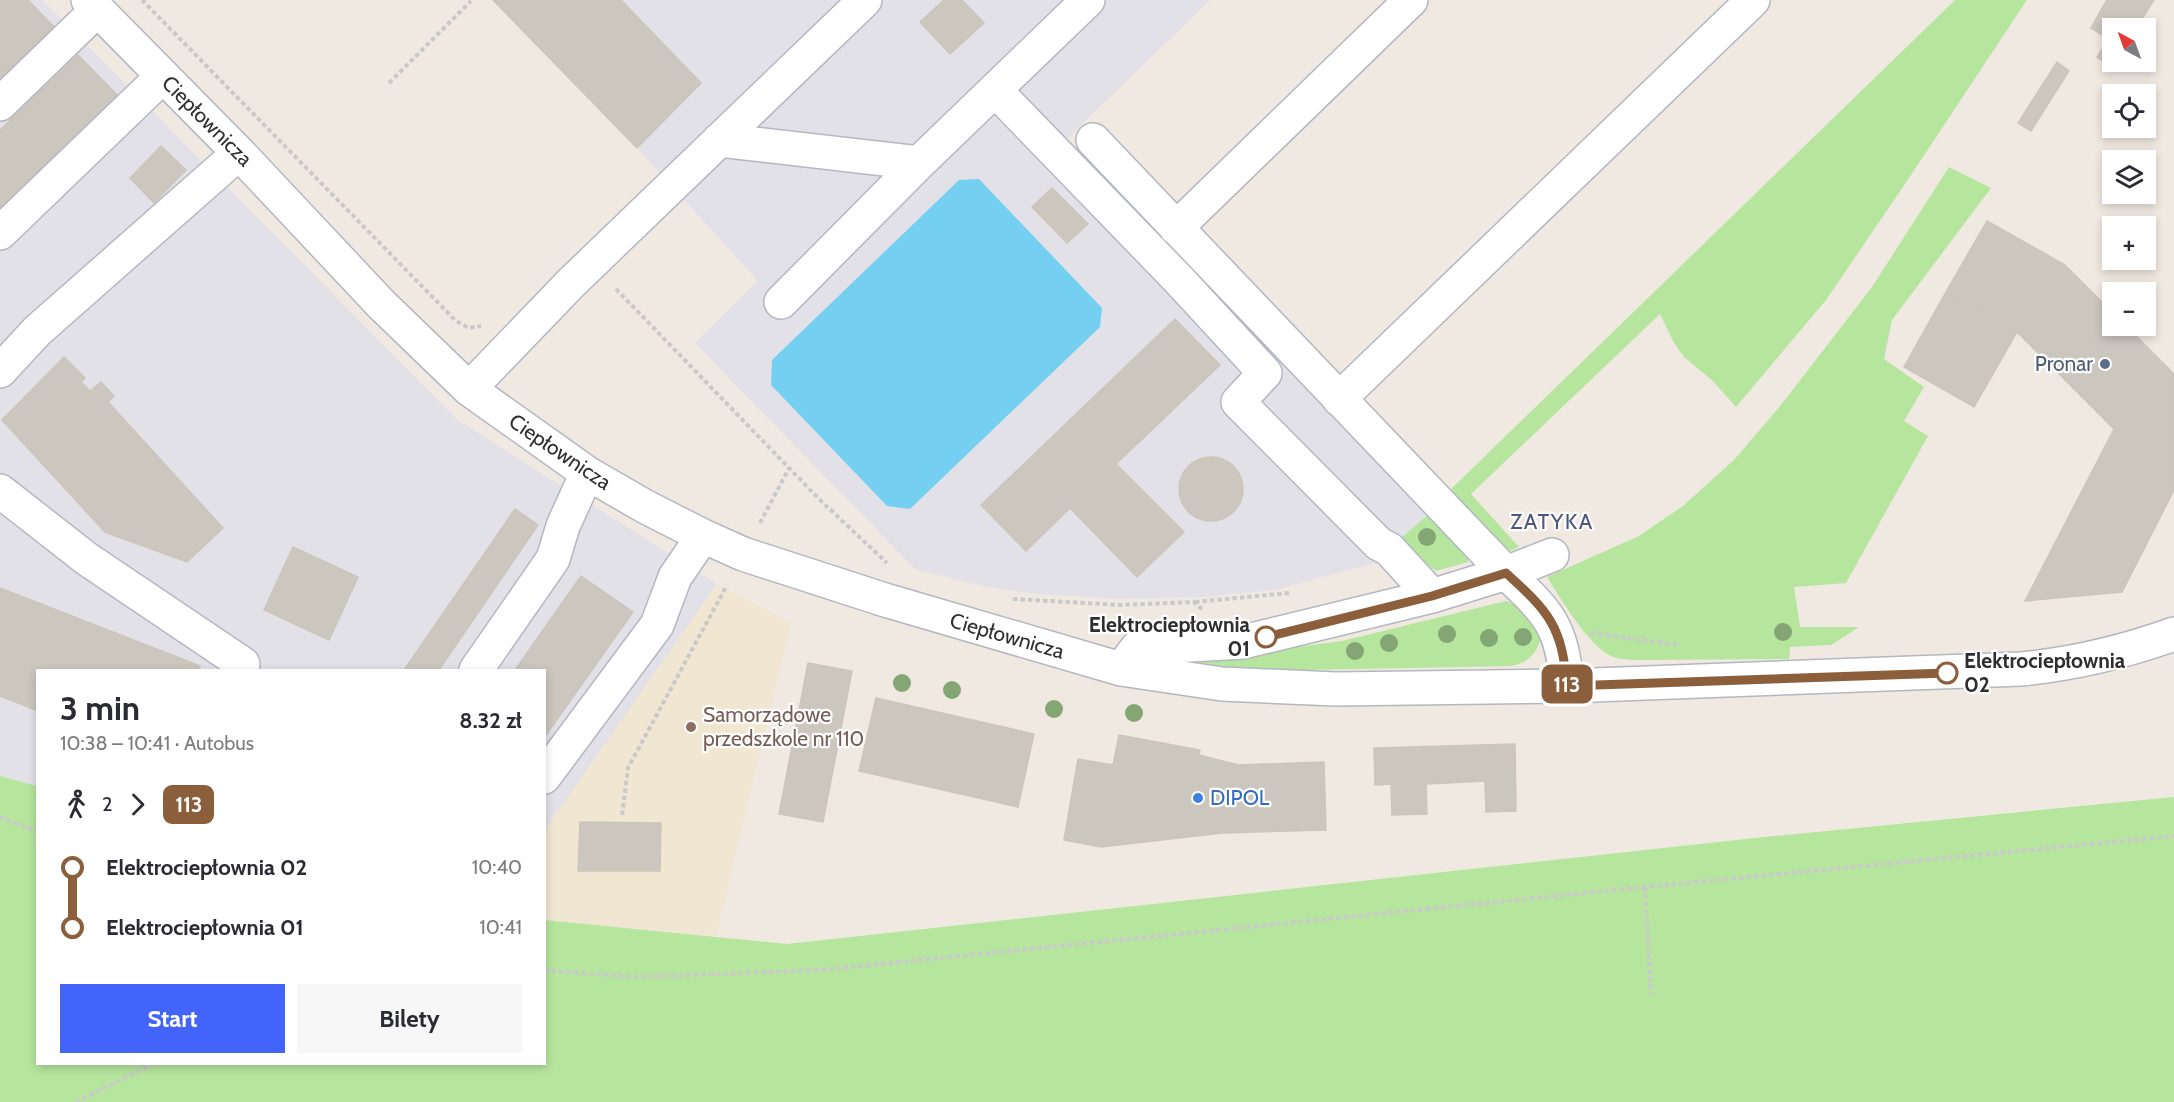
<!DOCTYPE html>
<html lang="pl">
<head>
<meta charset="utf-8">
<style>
  body { margin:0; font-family:Cabin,sans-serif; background:#f7f7f7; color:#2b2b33; height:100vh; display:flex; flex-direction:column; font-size:22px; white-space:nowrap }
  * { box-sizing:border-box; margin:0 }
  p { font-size:20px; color:#7c7c81 }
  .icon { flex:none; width:33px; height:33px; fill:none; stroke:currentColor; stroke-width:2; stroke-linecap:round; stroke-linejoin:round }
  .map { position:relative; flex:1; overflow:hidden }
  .panel { position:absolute; left:36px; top:669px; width:510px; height:396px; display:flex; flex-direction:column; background:#fff; border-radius:0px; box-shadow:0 3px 9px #0003 }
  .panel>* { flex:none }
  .badge { padding:0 12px; border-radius:9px; font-size:21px; line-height:39px }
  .needle { width:39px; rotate:319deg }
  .tools { position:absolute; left:2102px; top:18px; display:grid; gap:12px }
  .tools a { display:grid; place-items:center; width:54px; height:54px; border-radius:0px; background:#fff; box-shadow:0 3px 9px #0003; font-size:30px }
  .map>.badge { position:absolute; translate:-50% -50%; box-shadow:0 0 0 3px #fff }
  .legs { display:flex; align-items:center; gap:9px; height:66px; padding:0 24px; font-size:20px }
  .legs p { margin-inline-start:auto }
  .overview { display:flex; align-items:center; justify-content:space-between; height:102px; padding:0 24px }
  h1 { font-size:33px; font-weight:700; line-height:45px }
  .action { display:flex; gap:12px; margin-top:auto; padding:12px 24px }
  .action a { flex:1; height:69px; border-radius:0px; background:#4264fb; color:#fff; font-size:24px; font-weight:700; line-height:69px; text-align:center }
  .action a+a { background:#f7f7f7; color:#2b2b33 }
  ul { padding:0 24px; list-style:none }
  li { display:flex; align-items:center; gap:21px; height:60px; font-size:22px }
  li i { display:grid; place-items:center; width:9px; height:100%; margin:0 8px; background:currentColor }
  li i::after { content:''; width:15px; height:15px; margin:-8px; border:4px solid; border-radius:50%; background:#fff }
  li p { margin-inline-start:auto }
  li:first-child i { background:linear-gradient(#0000 50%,currentColor 0) }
  li:last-child i { background:linear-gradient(currentColor 50%,#0000 0) }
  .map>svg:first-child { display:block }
  .industrial { fill:#e3e1e8 }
  .education { fill:#f0e6d1 }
  .green { fill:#b6e59e }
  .water { fill:#75cff0 }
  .building { fill:#cbc7bf; stroke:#cbc5ba; stroke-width:1.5 }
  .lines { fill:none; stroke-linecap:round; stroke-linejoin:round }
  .minor-casing { stroke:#b4b7c1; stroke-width:36 }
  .path { stroke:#c9c9c9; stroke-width:4; stroke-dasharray:4.5 3; stroke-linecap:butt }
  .minor { stroke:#fff; stroke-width:33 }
  .tree { fill:#84a574 }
  .line-1-casing { stroke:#fff; stroke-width:14 }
  .line-1 { stroke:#8b5e3c; stroke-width:9 }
  .service-dot { fill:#5c6f8a; stroke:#fff; stroke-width:2 }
  .stop-1-dot { fill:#fff; stroke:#8b5e3c; stroke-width:3 }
  .education-dot { fill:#8d6e63; stroke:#fff; stroke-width:2 }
  .shop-dot { fill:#3f7fe0; stroke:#fff; stroke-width:2 }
  .labels { text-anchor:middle; stroke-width:4.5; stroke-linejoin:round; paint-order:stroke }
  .street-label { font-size:21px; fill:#2e2e2e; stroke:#fff }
  .service-label { font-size:21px; fill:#4e5e75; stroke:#fff; text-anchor:end }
  .stop-label { font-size:21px; font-weight:bold; fill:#2e2e2e; stroke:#fff; text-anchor:end }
  .education-label { font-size:21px; fill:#785e54; stroke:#fff; text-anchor:start }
  .shop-label { font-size:21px; fill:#366cbe; stroke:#fff; text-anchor:start }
  .neighbourhood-label { font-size:22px; letter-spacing:1.5px; fill:#4d5680; stroke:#fff }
</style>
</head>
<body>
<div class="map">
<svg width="2174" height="1102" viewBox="0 0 2174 1102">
  <rect width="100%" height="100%" fill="#efe9e1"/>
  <path class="industrial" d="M0 0H42L459 421 717 584 545 830 544 670H38L37 786 0 776Z
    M493 0H1210L1066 140 1430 514 1375 563 1275 590 1203 597 1119 599 1038 594 987 587 915 569 695 343 758 281 637 148Z"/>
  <path class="education" d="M717 584 791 623 716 936 545 920V830Z"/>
  <path class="green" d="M1955 0H2027L1903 187 1826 300 1736 407 1713 381 1684 357 1673 341 1660 314 1471 494 1519 547 1512 550H1502L1446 494Z
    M1949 167 1991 188 1892 320 1884 359 1924 387 1904 421 1928 436 1846 583 1794 587 1800 627H1859L1831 645 1790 647 1789 659 1632 660C1626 659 1619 659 1613 657 1589 647 1561 599 1547 577L1639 536 1683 506 1734 460 1781 405 1872 287Z
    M1431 512 1469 555 1468 562 1436 571 1417 557 1399 540Z
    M1506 601 1521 607 1541 636C1538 653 1528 663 1511 666L1262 671 1204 664 1198 660 1342 641Z
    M0 776 37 786 38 1064H544L545 920 787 944 1764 837 2174 797V1102H0Z"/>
  <path class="water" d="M979 179 1102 308 1100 327 910 509 887 506 771 385 772 360 959 180Z"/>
  <path class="building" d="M0 0H28L54 27 0 79Z
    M493 0H621L701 83 637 148Z
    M944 0H962L984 23 950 54 920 22Z
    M2107 0H2154L2136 28H2131L2101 10Z
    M2101 10 2131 28H2112V62H2115L2112 67 2097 57 2109 39 2091 28Z
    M78 55 121 99 0 217V130Z
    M2057 62 2069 71 2031 131 2018 123Z
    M161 146 186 170 154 203 130 178Z
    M1052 188 1088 224 1067 243 1032 207Z
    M1987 221 2065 265 2112 312V326H2126L2174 374V490L2122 592 2025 601 2114 429 2017 332 1946 292Z
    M1946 292 2017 332 1974 407 1904 367Z
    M1175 319 1220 365 1116 464 1184 532 1137 577 1070 508 1026 551 981 505Z
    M64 357 85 378 81 382 90 391 101 382 114 396 108 402 223 528 187 562 105 532 2 420Z
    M1179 489a32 32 0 1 1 64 0a32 32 0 1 1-64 0Z
    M515 509 538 525 439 670H404Z
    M293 547 358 577 329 640 264 610Z
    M581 576 633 612 544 738V670H515Z
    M0 588 200 666 198 670H38V711L0 696Z
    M808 663 852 671 823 822 779 814Z
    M876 698 1034 734 1018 807 859 771Z
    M1119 735 1200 750 1199 755 1238 765 1324 762 1326 830 1222 833 1101 847 1064 840 1078 759 1113 765Z
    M1515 744 1516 811 1486 812 1485 781 1426 784 1427 814 1392 815 1391 784 1375 785 1374 748Z
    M580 822 661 823 660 871H578Z"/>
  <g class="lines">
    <defs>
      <path id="minor" d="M88 0 239 153 381 304 469 389 587 473 646 507 703 536 743 554 885 600 1121 669 1222 684 1335 689 1567 686 2021 669C2073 664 2124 652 2174 634
        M995 90 1179 280 1265 373 1238 402 1379 544 1389 549 1432 596
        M0 104 97 10
        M719 140 919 163 1088 0
        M1093 140 1506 573 1552 555
        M1176 228 1411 0
        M0 233 163 76
        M781 302 919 163
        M0 371 37 331 239 153
        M469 389 571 283 865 0
        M1339 399 1753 0
        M0 491 87 559 243 664
        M1121 669 1137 648 1243 642 1432 596 1506 573C1549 613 1562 626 1567 686
        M476 670 553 559 563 526 587 473
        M544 777 657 625 675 577 703 536"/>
    </defs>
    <use href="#minor" class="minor-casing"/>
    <path class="path" d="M142 0 456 321 469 328 481 326
      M389 83 471 1
      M616 289 819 499 887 563
      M760 523 789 468
      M1013 599 1120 605 1194 602 1203 610
      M1195 602 1289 593
      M1591 633 1679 645
      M622 815 628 768 727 585
      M0 817 38 832
      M1645 887 1651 994
      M544 970 635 977 821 970 1645 887 2174 836
      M76 1102 153 1064"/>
    <use href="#minor" class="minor"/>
  </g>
  <g class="tree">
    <circle cx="1427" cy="537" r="9"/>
    <circle cx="1783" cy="632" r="9"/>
    <circle cx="1447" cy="634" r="9"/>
    <circle cx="1523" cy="637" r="9"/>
    <circle cx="1489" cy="638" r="9"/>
    <circle cx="1389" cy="643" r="9"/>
    <circle cx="1355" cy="651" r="9"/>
    <circle cx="902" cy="683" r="9"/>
    <circle cx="952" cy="690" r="9"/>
    <circle cx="1054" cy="709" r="9"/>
    <circle cx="1134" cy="713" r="9"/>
  </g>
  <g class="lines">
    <defs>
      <path id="line-1" d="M1266 637 1432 596 1506 573C1549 612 1562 626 1567 686L1947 673"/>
    </defs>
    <use href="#line-1" class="line-1-casing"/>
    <use href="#line-1" class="line-1"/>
  </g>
  <circle class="service-dot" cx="2105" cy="364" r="6"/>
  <g class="stop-1-dot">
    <circle cx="1266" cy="637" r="10"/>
    <circle cx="1947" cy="673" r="10"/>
  </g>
  <circle class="education-dot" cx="691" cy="727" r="6"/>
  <circle class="shop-dot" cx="1198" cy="798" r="6"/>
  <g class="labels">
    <g class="street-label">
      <text transform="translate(207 121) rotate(45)" y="7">Ciepłownicza</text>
      <text transform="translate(560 452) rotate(34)" y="7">Ciepłownicza</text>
      <text transform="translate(1007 636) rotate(16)" y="7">Ciepłownicza</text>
    </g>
    <g class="service-label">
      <text x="2093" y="371">Pronar</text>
    </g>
    <g class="stop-label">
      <text x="1250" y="632">Elektrociepłownia<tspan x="1250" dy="24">01</tspan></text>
      <text x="1964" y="668" text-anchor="start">Elektrociepłownia<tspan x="1964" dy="24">02</tspan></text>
    </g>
    <g class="education-label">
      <text x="703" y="722">Samorządowe<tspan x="703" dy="24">przedszkole nr 110</tspan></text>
    </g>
    <g class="shop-label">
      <text x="1210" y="805">DIPOL</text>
    </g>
    <g class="neighbourhood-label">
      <text x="1552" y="529">ZATYKA</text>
    </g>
  </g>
</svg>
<div class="tools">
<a><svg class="needle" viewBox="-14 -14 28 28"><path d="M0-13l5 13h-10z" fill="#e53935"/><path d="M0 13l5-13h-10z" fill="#7c7c81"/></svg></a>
<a><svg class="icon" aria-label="locate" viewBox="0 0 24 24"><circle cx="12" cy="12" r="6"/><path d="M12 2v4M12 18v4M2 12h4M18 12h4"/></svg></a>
<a><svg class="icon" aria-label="layers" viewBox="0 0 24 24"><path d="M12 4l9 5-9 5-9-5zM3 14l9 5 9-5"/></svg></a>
<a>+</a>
<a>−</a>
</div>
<b class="badge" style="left:1567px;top:684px;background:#8b5e3c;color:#fff">113</b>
<section class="panel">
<div class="overview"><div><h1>3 min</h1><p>10:38 – 10:41 · Autobus</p></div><b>8.32 zł</b></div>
<div class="legs"><svg class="icon" aria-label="walk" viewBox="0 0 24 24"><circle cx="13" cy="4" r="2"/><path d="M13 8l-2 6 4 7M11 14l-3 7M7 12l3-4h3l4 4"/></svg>2<svg class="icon" aria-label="forward" viewBox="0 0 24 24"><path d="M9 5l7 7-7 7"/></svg><b class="badge" style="background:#8b5e3c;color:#fff">113</b></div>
<ul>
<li><i style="color:#8b5e3c"></i><b>Elektrociepłownia 02</b><p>10:40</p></li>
<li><i style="color:#8b5e3c"></i><b>Elektrociepłownia 01</b><p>10:41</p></li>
</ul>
<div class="action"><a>Start</a><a>Bilety</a></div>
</section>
</div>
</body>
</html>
